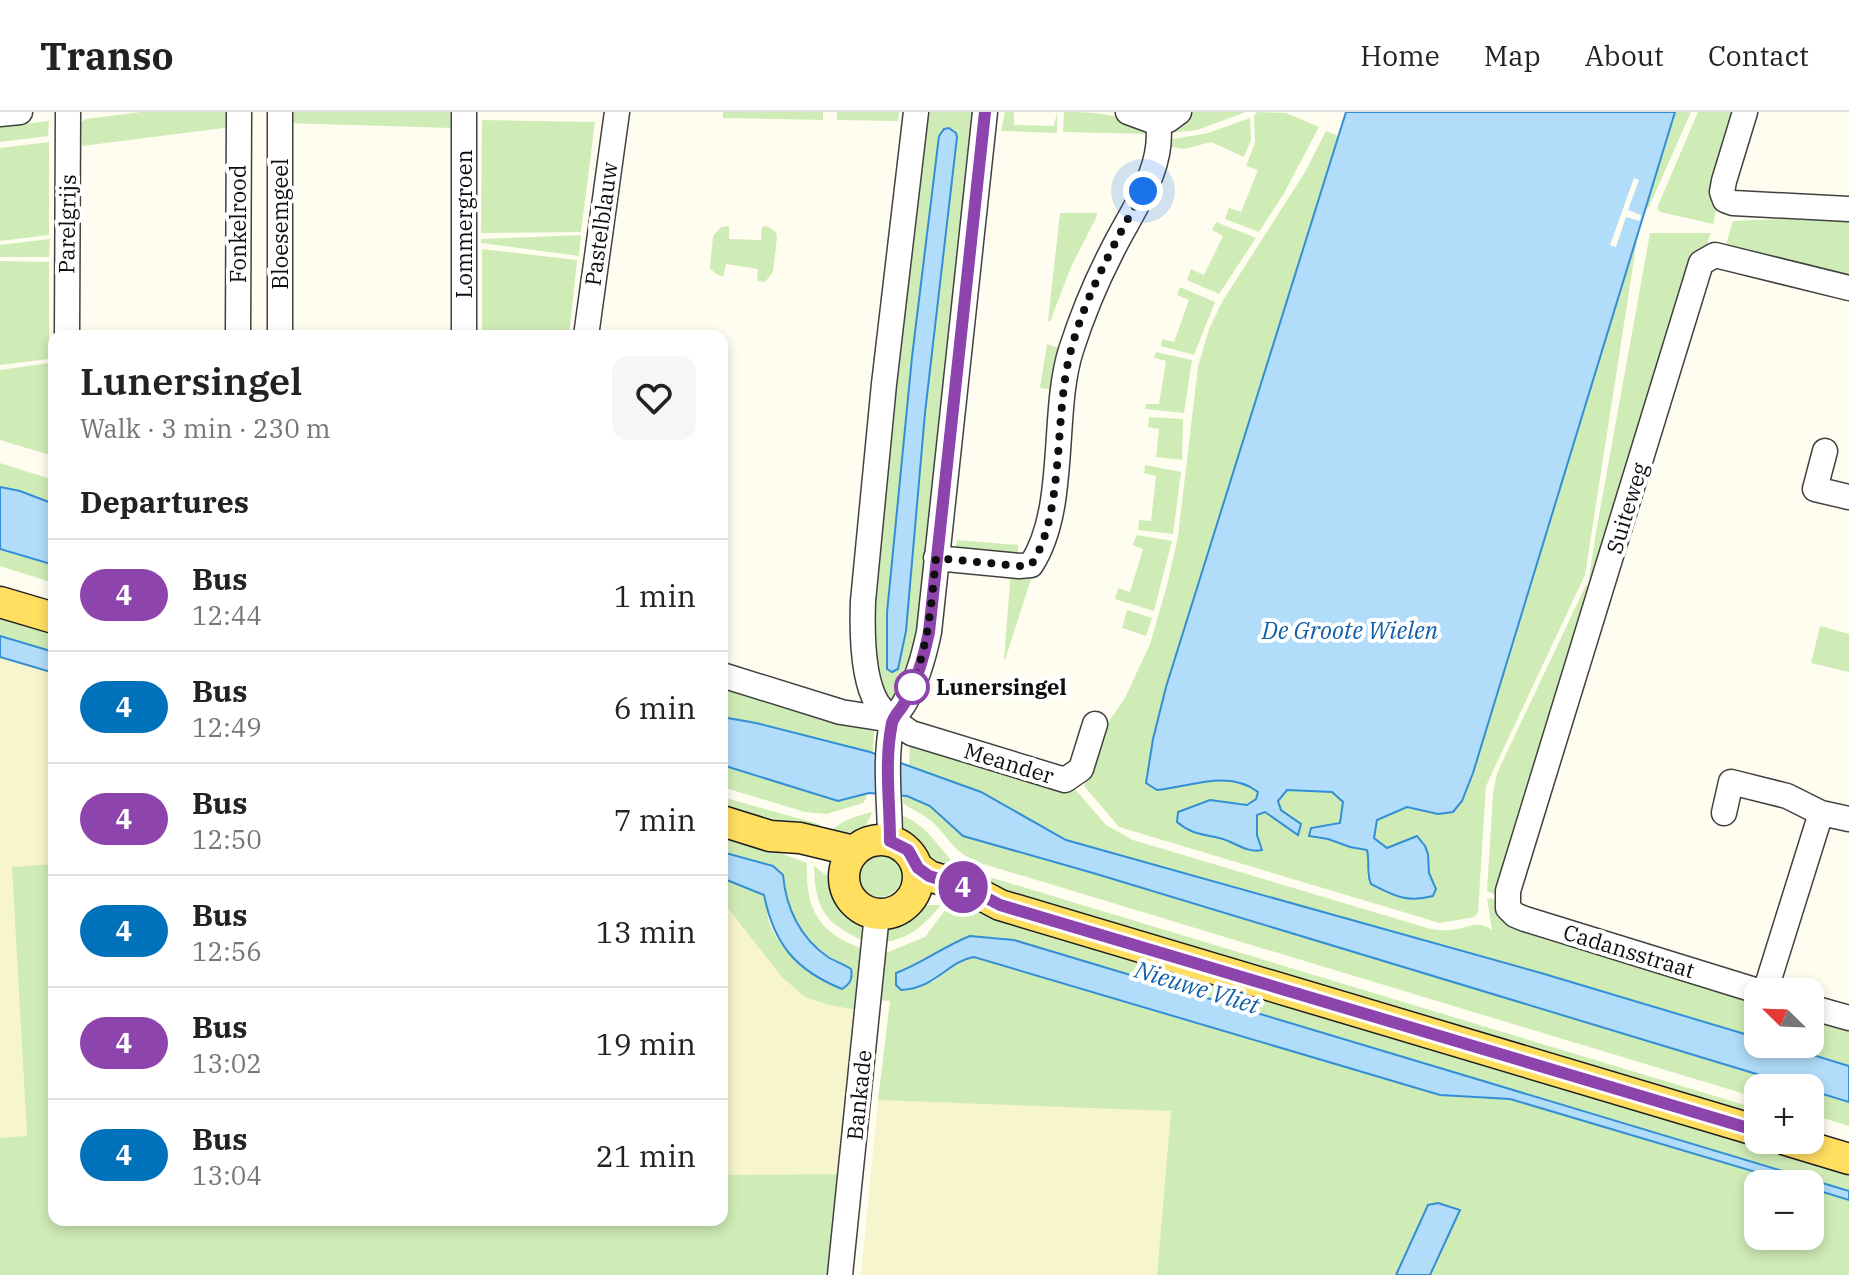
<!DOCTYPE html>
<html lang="en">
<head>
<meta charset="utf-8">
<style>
  body { margin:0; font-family:"IBM Plex Serif",serif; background:#f6f6f6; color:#222; height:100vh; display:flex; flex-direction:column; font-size:30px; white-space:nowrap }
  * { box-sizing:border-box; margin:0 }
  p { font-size:26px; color:#767676 }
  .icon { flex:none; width:44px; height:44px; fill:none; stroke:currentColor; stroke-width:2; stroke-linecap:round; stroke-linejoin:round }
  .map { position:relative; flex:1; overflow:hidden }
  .details { position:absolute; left:48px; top:218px; width:680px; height:896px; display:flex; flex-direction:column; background:#fff; border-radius:16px; box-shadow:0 4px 12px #0003 }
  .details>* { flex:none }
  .badge { padding:0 16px; border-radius:26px; font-size:28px; line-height:52px }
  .needle { width:52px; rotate:293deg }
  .fabs { position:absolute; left:1744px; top:866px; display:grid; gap:16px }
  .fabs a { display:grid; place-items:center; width:80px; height:80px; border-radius:16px; background:#fff; box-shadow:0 4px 12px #0003; font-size:40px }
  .you { position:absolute; width:40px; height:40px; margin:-20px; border:6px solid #fff; border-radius:50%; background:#1a73e8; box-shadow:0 0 0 12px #1a73e833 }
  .map>.badge { position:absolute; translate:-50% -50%; box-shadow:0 0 0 4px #fff }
  h2 { padding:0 32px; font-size:30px; line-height:72px }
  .round { display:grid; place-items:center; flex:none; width:84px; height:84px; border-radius:16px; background:#f6f6f6 }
  .overview { display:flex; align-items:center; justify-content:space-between; height:136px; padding:0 32px }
  h1 { font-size:38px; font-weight:600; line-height:60px }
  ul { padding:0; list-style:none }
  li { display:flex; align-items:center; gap:24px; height:112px; padding:0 32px; border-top:2px solid #e0e0e0 }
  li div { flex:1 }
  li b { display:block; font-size:30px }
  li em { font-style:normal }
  li .badge { min-width:88px; font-weight:700; text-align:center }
  header { display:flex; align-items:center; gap:48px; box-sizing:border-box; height:112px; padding:0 40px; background:#fff; border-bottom:2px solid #e0e0e0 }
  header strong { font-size:38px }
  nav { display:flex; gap:44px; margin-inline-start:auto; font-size:28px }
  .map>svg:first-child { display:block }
  .farmland { fill:#f7f5cd }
  .green { fill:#d0ecb6; fill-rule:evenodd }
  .water { fill:#b1dcfa; stroke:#338ed6; stroke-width:2 }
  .pier { fill:#fffdf0 }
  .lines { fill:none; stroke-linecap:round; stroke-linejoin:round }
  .minor-casing { stroke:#414141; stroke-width:27 }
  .major-casing { stroke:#1f1f1f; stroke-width:33 }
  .minor { stroke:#fff; stroke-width:24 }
  .major { stroke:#ffde60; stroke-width:30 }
  .line-casing { stroke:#fff; stroke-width:18 }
  .line { stroke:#8e44ad; stroke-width:12 }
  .walk { stroke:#0e0e0e; stroke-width:8; stroke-dasharray:0 14.4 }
  .stop-dot { fill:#fff; stroke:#8e44ad; stroke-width:4 }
  .labels { text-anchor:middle; stroke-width:8; stroke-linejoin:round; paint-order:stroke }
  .street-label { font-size:22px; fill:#0e0e0e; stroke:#fff }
  .stop-label { font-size:22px; font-weight:bold; fill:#0e0e0e; stroke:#fff; text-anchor:start }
  .water-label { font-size:24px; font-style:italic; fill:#0f60a9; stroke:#fff }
</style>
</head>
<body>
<header>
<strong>Transo</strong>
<nav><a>Home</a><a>Map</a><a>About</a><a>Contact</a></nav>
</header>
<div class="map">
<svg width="1849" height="1163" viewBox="0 0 1849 1163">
  <rect width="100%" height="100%" fill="#fffdf0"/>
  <path class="farmland" d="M0 545 54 561V752L12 755 27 1025 0 1026Z
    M722 789 782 865 862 897 845 1062 722 1063Z
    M878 988 1171 998 1157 1163H861Z"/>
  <path class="green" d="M141 0H233L232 15 82 34 80 11 86 7Z
    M285 0H450L451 16 285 11Z
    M723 0H823V8L723 6Z
    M837 0H899L898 9 837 8Z
    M925 0H978L925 515 896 590 882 587 869 524 870 497ZM949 16 956 21 957 26 925 301 906 519 898 557H887V501L912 245 939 24 944 17Z
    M1005 0H1014V13L1054 14 1057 0V21L1001 19Z
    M1064 0C1094 0 1125 1 1150 22L1063 20Z
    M1191 0H1246L1197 18 1169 21Z
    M1257 0 1286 1 1319 15 1283 83 1259 120 1225 107 1229 96 1241 100 1258 58 1246 54 1255 31 1254 4Z
    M1675 0H1691L1649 95 1641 103Z
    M1698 0H1738L1713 112 1660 100 1657 96Z
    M1250 6 1251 28 1244 45 1211 30 1184 37 1168 34V28L1208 21Z
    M482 8 595 10 581 120 481 121Z
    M49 9 48 24 0 30V15Z
    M1326 19 1338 24 1166 575 1153 627 1157 678C1190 675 1228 657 1258 679L1256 687 1247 693 1240 690 1187 718C1198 723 1207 723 1219 726 1234 729 1247 742 1262 738L1257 723 1256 703 1265 700 1298 722 1301 712 1281 698 1278 689 1287 678 1332 680 1343 689 1340 711 1311 716 1314 726C1332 727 1349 735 1367 738L1369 746 1367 764C1392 780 1402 793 1433 784L1436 777 1429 761 1428 742 1425 734 1417 724 1387 736 1373 726 1377 707 1407 695 1438 702 1473 661 1640 109 1585 463 1486 674 1478 800 1475 805 1440 811 1119 715 1084 674 1103 618 1125 586 1150 532 1167 473 1178 424 1198 255 1209 217 1222 190 1305 60Z
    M49 30V123L0 129V36Z
    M1060 101H1097V104L1071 155 1050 210 1048 209Z
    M1823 105 1849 107V168L1724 139 1733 109Z
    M1216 110 1256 126 1219 182 1187 168 1191 157 1204 163 1223 124 1212 118Z
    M729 114V127L761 128 762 115 767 114 776 120 777 125 773 160 765 170 757 169 758 157 726 152 723 165 716 162 710 156 713 124 721 115Z
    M1650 121H1711L1706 135 1692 148 1594 469 1589 466 1596 420Z
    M581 123 579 144 481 131V127Z
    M50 127 49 145H0V133Z
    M482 137 577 148 569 224H482Z
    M0 149 49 150V247L0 253Z
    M1180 175 1215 190 1194 243 1161 234 1162 227 1174 230 1189 188 1177 183Z
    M1047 232 1062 237 1055 278 1040 276Z
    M1156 240 1192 248 1184 301 1145 297 1146 292H1159L1166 249 1154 246Z
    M49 251 50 343 0 328V258Z
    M1149 305 1183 307 1182 348 1156 345 1159 317 1148 315Z
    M0 351 54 368V392L20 379 0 375Z
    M1145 353 1181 360 1173 422 1138 418 1139 408 1151 409 1156 364 1144 361Z
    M1137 423 1172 429 1154 499 1115 487 1118 476 1130 480 1143 437 1132 433Z
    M957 428 1018 433V445L955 440Z
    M0 437 54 453V471L0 454Z
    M1011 459 1031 467 1005 548 1004 546Z
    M1586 473 1593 476 1496 783 1487 779 1493 682 1497 661Z
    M1127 498 1152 506 1146 524 1122 516Z
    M0 502 54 519V540L0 524Z
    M1820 514 1849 522V560L1811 551Z
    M722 573 874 618 873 642 756 611 722 605Z
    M910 628 1074 676 1106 713 1133 728 1431 817C1438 818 1445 819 1452 818 1468 816 1478 807 1492 818L1487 787 1491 786 1496 789 1495 799 1502 809 1758 887V926L1541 861 1066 728 981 680 909 654Z
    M722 653 838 689 866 681 867 685 863 691 827 702 805 700 722 675Z
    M903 684 930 694 963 724 1093 761 1803 976H1758V986L980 751C949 739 949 722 926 705 918 699 910 697 903 691Z
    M722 685 819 712 821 716 816 725 722 698Z
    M872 700C864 725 848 727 824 727 837 710 852 705 872 700Z
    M897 702C924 709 936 732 954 751L950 763C943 759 934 755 928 750 918 741 901 714 897 702Z
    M722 720 807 751C805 799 820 823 867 838L862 899 829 893 805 885 782 865 722 789V766L760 780C767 788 766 799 769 809 780 842 811 864 841 876L849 873 847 854C808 836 787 805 783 763L773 754 722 740Z
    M858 763a22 22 0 1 1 44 0a22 22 0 1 1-44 0Z
    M54 752V1108H722V1063L845 1062 834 1163H0V1026L27 1024 12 755Z
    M814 754 830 766 840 789 864 811V829C824 811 815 796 814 754Z
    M966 758 1758 997V1010L977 774 959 760Z
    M922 793H941C924 813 909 828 882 830L887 816Z
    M949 793 1020 809 1849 1058V1079L1014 828 995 825 948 833 928 847 897 861 933 870 964 846 974 845 1440 983 1510 987 1796 1072H1758V1124H1810V1076L1849 1088V1163H1430L1460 1098 1438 1091 1428 1093 1396 1163H1157L1171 999 878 988 890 889 876 888 883 842 925 825Z
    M1810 903 1849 915V954L1777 932H1810Z
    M1810 978 1849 990V1014L1810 1002Z"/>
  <path class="water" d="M1346 0H1675L1473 661 1462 689 1453 700 1438 702 1407 695 1377 708 1374 726 1387 736 1417 724 1425 734 1428 742 1429 761 1436 777 1433 784C1406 791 1395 784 1371 772 1366 761 1370 750 1367 738L1350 735 1328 727 1309 724 1311 716 1340 711 1343 690 1332 680 1287 678 1278 689 1281 698 1301 712 1298 723 1265 700 1257 703V723L1262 738C1247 742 1234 729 1219 726 1202 722 1191 722 1177 710L1178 700 1210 688 1247 693 1256 687 1258 680C1229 657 1189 675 1157 678L1146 671 1153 627 1166 575Z
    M949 16 956 21 957 25 925 301 906 519 898 557 892 560 887 557V501L912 245 939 24 944 17Z
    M0 375 20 379 54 392V453L0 437Z
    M0 524 54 540V561L0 545Z
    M722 605 756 611 870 640 909 654 981 680 1066 728 1541 861 1758 926V932H1777L1849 954V990L1093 761 963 724 930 694 907 684 869 681 838 689 722 653Z
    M722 740 773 754 783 763C786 796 800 826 828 845 836 850 844 852 851 857 853 867 850 872 842 877 795 858 774 832 764 783L722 766Z
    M970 824 1014 828 1849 1079V1088L1810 1076V1072H1796L1510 987 1440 983 974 845C948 849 935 877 901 878L896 873V861C923 851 944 834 970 824Z
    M1438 1091 1460 1098 1430 1163H1396L1428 1093Z"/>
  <path class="pier" d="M1634 66 1639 68 1628 98 1641 103 1640 109 1626 105 1616 135 1610 133Z"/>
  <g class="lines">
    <defs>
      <path id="minor" d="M280 0V224
        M916 0 884 272 863 489C862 517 862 566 877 591 885 604 899 612 911 621L1065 668 1081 657 1095 612
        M1128 0 1158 11
        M1745 0 1724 69 1722 80 1725 88 1733 91 1849 97
        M0 2 20 0
        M1158 11 1168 8 1179 0
        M67 224 68 0
        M238 224 239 0
        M464 224V0
        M586 224 617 0
        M1825 339 1815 377 1849 385
        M936 446 1019 454 1031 453C1068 397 1051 301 1071 238 1082 204 1095 172 1111 141 1130 101 1165 58 1158 11
        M722 563 841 600 892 608
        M1724 701 1731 670 1787 684 1821 701 1849 707
        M890 729C890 689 884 650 892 611 894 603 901 598 905 590 917 569 924 544 929 520L985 0
        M1761 880 1525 807 1515 803 1508 796V779L1701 151 1715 143 1849 176
        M1765 880 1821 701
        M1810 895 1849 906
        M840 1163 877 802"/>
      <path id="major" d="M0 490 54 506
        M722 709 770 724 800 726 854 739
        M844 765a37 37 0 1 1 74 0a37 37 0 1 1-74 0Z
        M918 756 929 764 968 776 1000 793 1758 1019
        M1786 1028 1849 1047"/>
    </defs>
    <use href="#minor" class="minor-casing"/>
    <use href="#major" class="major-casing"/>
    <use href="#minor" class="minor"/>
    <use href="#major" class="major"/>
  </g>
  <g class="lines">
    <defs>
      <path id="line" d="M985 0 929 520C924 544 917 569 905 590 901 598 894 603 892 611 884 650 890 689 890 729L908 738 918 756 929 764 968 776 1000 793 1758 1019"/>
    </defs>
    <use href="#line" class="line-casing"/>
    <use href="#line" class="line"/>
    <path class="walk" d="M912 575C929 529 931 494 936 446L1019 454 1031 453C1065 403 1054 303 1070 242 1084 185 1115 131 1143 79"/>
  </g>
  <circle class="stop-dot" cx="912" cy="575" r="16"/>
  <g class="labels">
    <g class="street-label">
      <text transform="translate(67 112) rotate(-89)" y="8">Parelgrijs</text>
      <text transform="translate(238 112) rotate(-90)" y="8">Fonkelrood</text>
      <text transform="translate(280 112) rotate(-90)" y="8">Bloesemgeel</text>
      <text transform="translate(464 112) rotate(-90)" y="8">Lommergroen</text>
      <text transform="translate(601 112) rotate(-82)" y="8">Pastelblauw</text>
      <text transform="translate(1627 396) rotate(-73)" y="8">Suiteweg</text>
      <text transform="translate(1009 651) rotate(17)" y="8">Meander</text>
      <text transform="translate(1629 839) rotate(17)" y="8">Cadansstraat</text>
      <text transform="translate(859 983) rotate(-84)" y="8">Bankade</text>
    </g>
    <g class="stop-label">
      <text x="936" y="583">Lunersingel</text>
    </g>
    <g class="water-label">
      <text x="1350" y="527">De Groote Wielen</text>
      <text transform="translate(1197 876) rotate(17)" y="8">Nieuwe Vliet</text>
    </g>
  </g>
</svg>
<div class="fabs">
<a><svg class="needle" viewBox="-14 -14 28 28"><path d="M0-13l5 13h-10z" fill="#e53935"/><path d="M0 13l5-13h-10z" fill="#767676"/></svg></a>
<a>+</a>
<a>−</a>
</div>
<div class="you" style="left:1143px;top:79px"></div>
<b class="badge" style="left:963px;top:775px;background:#8e44ad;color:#fff">4</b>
<section class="details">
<div class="overview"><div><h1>Lunersingel</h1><p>Walk · 3 min · 230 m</p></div><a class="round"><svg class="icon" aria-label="heart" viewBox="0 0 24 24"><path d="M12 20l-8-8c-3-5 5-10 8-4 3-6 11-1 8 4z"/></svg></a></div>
<h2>Departures</h2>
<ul>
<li><span class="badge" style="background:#8e44ad;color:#fff">4</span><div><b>Bus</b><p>12:44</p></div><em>1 min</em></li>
<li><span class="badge" style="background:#0072bc;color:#fff">4</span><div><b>Bus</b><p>12:49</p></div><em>6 min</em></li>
<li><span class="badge" style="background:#8e44ad;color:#fff">4</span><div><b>Bus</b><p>12:50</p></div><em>7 min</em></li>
<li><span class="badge" style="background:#0072bc;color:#fff">4</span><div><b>Bus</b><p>12:56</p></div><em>13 min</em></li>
<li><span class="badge" style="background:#8e44ad;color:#fff">4</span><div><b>Bus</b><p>13:02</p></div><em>19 min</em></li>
<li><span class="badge" style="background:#0072bc;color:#fff">4</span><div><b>Bus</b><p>13:04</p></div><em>21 min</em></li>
</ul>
</section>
</div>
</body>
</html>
